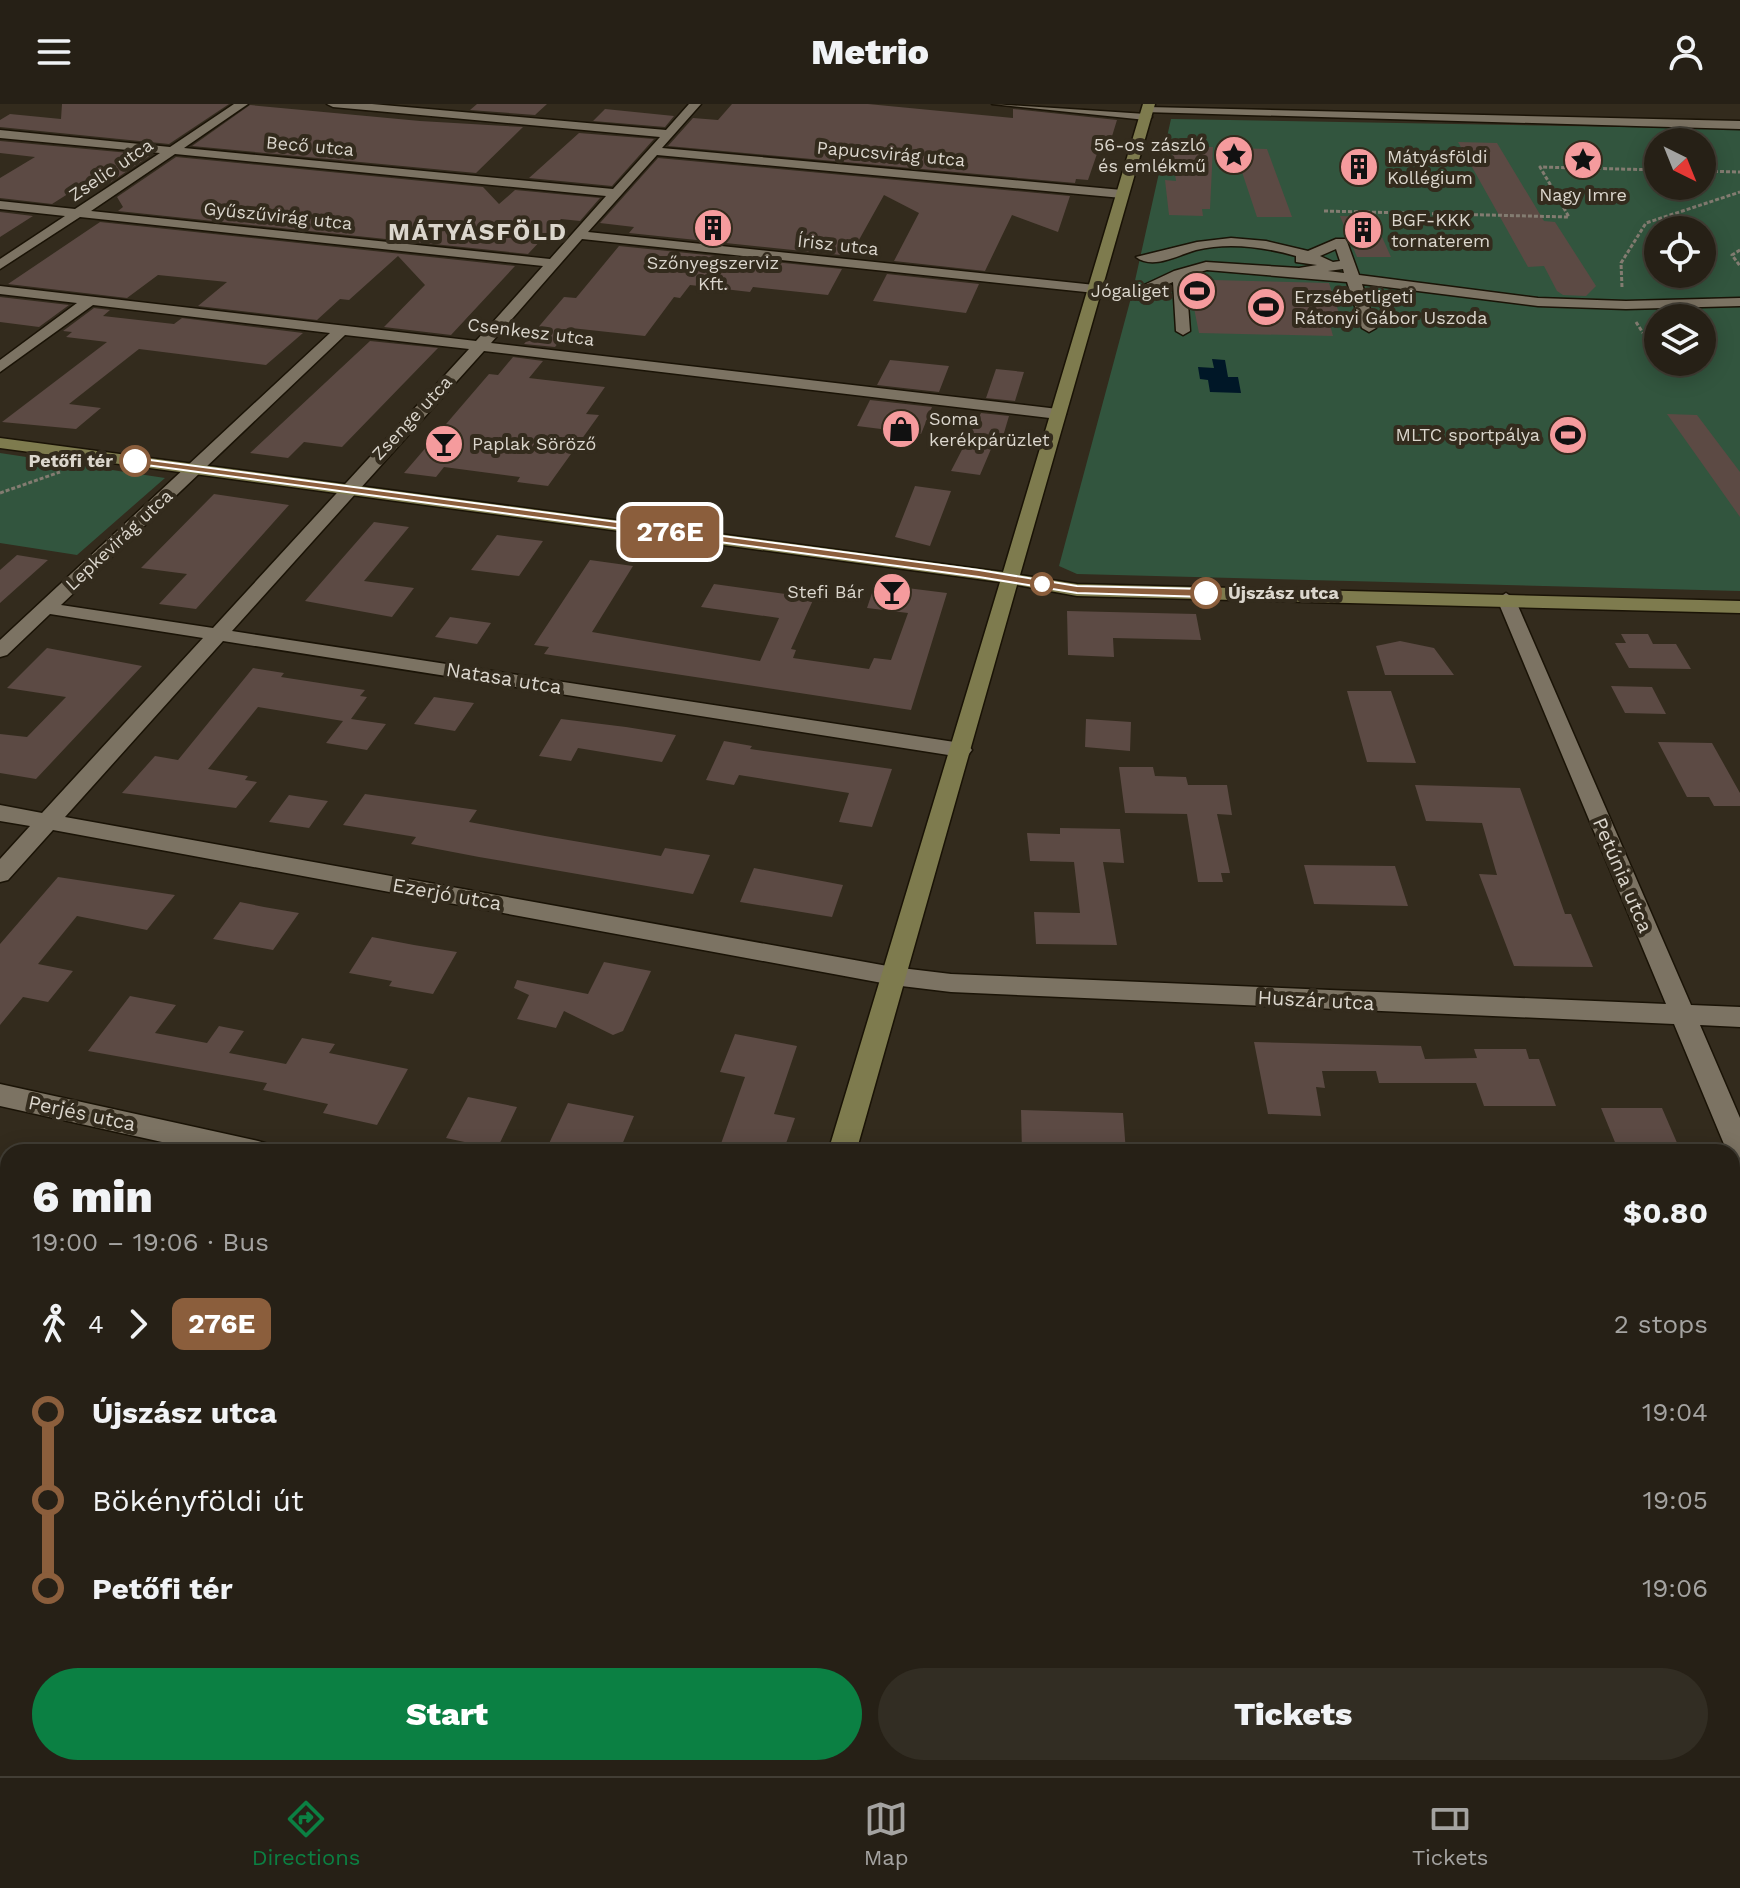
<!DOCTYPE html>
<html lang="en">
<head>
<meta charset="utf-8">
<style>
  body { margin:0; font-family:"Work Sans",sans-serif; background:#322d23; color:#f1f3f6; height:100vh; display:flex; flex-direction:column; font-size:30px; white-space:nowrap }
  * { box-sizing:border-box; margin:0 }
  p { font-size:26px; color:#a4a3a1 }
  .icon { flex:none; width:44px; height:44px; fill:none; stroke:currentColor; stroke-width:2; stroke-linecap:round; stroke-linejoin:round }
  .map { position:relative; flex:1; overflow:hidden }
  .drawer { position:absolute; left:0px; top:1040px; width:1740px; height:632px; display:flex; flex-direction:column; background:#262016; border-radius:24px 24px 0 0; box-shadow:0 4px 20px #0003,0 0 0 2px #423e35 }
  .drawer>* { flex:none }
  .badge { padding:0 16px; border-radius:12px; font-size:28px; line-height:52px }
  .needle { width:52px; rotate:137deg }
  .buttons { position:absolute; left:1644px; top:24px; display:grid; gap:16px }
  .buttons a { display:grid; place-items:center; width:72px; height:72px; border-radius:50%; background:#262016; box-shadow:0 4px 20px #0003,0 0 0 2px #423e35; font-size:40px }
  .map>.badge { position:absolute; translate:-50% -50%; box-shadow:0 0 0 4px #fff }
  .legs { display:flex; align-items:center; gap:12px; height:88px; padding:0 32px; font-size:26px }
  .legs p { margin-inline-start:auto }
  .overview { display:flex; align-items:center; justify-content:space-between; height:136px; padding:0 32px }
  h1 { font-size:44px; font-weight:800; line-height:60px }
  .cta { display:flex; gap:16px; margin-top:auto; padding:16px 32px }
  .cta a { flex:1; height:92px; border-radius:48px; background:#0b8043; color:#fff; font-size:32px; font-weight:800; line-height:92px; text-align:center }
  .cta a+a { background:#322d23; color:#f1f3f6 }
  ul { padding:0 32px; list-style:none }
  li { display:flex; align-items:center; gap:28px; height:88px; font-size:30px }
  li i { display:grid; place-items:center; width:12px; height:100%; margin:0 10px; background:currentColor }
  li i::after { content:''; width:20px; height:20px; margin:-10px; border:6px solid; border-radius:50%; background:#262016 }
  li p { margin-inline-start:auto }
  li:first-child i { background:linear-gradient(#0000 50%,currentColor 0) }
  li:last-child i { background:linear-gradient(currentColor 50%,#0000 0) }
  header { display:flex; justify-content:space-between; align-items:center; height:104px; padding:0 32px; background:#262016; font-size:36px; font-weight:800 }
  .tab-bar { display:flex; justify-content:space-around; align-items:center; height:112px; border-top:2px solid #423e35; background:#262016; font-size:22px; color:#a4a3a1 }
  .tab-bar a { display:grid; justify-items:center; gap:4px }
  .tab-bar .current { color:#0b8043 }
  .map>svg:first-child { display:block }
  .green { fill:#32553e; fill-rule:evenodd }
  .water { fill:#001727 }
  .building { fill:#5c4a44 }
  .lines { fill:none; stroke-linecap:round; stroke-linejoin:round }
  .street-casing { stroke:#1a1306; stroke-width:3 }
  .secondary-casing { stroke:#1a1306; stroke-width:3 }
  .path { stroke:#837c71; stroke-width:3; stroke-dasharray:4 2; stroke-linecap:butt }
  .street { fill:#7c7363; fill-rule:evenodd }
  .secondary { fill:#7e7b4e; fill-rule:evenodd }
  .line-1 { fill:#8b5e3c; stroke:#fff; stroke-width:2 }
  .stop-1-dot { fill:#fff; stroke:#8b5e3c; stroke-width:4 }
  .labels { text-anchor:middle; stroke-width:8; stroke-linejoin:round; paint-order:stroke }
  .far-poi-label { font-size:18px; fill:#dbd6cd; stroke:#332b1d; text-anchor:start }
  .far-street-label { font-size:18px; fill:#dbd6cd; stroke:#332b1d }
  .far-stop-label { font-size:18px; font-weight:bold; fill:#dbd6cd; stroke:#332b1d; text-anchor:end }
  .street-label { font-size:20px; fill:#dbd6cd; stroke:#332b1d }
  .far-district-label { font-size:24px; font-weight:bold; letter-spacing:2px; fill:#dbd6cd; stroke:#332b1d }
</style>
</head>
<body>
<header><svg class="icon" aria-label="menu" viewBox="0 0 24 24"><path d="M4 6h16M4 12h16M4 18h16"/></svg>Metrio<svg class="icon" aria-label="person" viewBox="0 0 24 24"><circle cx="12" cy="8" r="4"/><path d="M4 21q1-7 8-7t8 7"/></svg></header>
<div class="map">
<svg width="1740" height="1672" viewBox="0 0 1740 1672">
  <rect width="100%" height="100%" fill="#332b1d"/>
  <path class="green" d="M1171 15 1740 25V487L1077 470 1059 462 1132 190ZM1658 38H1702V82H1658ZM1658 126H1702V170H1658ZM1658 214H1702V258H1658Z
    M0 349 165 374 77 451 0 439Z"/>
  <path class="water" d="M1212 255 1225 256 1228 273H1238L1241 289 1210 288 1208 276 1200 275 1198 263 1214 264Z"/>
  <path class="building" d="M62 0H229L169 40 0 23V16L10 10 61 15Z
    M477 0H547L535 11 470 6Z
    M732 0H868L1013 14V5L1117 16 1109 42 1100 41 1088 76 1076 75 1075 79 668 42 693 14 718 16Z
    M250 1 420 17 523 23 476 69 192 42Z
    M605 5 674 12 665 23 593 17Z
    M579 29 654 35 612 82 529 74Z
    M0 37 151 51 108 80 101 69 52 100 0 94V74L35 53 0 49Z
    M1458 38 1497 39 1544 117 1555 118 1596 182 1586 192 1563 191 1557 187 1544 162 1528 163Z
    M1171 42 1213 43 1210 105H1202L1203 112 1169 111 1165 76 1176 77Z
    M1234 44 1267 45 1292 113H1257Z
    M176 53 483 83 499 100 515 86 600 94 580 117 561 115 528 150 118 107 123 103 117 93Z
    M658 54 1070 92 1058 128 1012 111 985 167 894 157 919 109 884 91 850 152 629 129 634 123 600 119Z
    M0 108 33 112 0 133Z
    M1340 112 1373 113 1391 153H1357Z
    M100 118 515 162 451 231 384 223 425 181 398 152 349 196 340 195 317 216 198 202 227 178 158 171 127 194 8 180Z
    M619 142 842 165 828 191 753 183 750 188 690 181 680 194 674 193 645 232 571 224 555 243 524 240 564 193 576 194Z
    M887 170 979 180 966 209 873 197Z
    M1213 176 1329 179 1343 221H1330L1333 232 1199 229 1190 184H1215Z
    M0 193 69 201 39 223 0 218Z
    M94 204 110 206 103 212 174 220 182 214 303 229 266 261 139 245 69 300 101 304 76 325 2 318 107 238 66 233 72 228 63 227Z
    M370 237 438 244 342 343 304 338 288 354 250 349Z
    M513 253 543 257 529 274 605 283 586 310 599 311 548 382 517 378 520 373 444 363 436 373 404 369 489 270 498 271Z
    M890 256 949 262 939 288 877 281Z
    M996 265 1024 268 1015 297 986 294Z
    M870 296 932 303 921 330 857 322Z
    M981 309 1009 312 1001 339 994 338 980 371 951 367Z
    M1667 310 1697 311 1740 368V413Z
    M915 382 951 387 930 442 895 433Z
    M214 390 289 401 196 505 159 500 187 470 141 464Z
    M374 418 409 423 364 477 414 484 392 513 305 497Z
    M497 431 543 437 519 472 471 466Z
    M17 451 48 456 0 499V466Z
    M590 456 633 462 592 528 760 557 779 514 701 503 714 480 814 494 791 545 796 546 793 554 869 565 874 554 891 556 908 509 867 504 875 480 947 489 911 606 544 550 549 543 534 541Z
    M1067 507 1196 510 1201 536 1113 534 1114 553 1068 551Z
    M450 513 491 519 477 540 435 533Z
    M1621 530H1648L1653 540H1676L1691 565 1629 564 1615 539H1626Z
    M1400 537 1434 544 1454 571H1385L1376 542Z
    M47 544 142 562 36 675 0 669V630L27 633 66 593 7 584Z
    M253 564 284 569 281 573 365 586 360 592 367 593 351 615 386 620 367 646 326 639 343 617 258 603 208 665 248 672 245 676 257 678 236 704 122 689 155 652 178 656Z
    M1611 582 1652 583 1666 610 1625 609Z
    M1347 587H1391L1416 659 1367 658Z
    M434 593 474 599 455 627 414 620Z
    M561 615 626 623 676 631 662 658 578 644 571 657 539 652Z
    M1086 615 1131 618 1130 647 1085 643Z
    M724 637 752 642 750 645 892 665 872 723 839 718 849 689 739 671 734 681 706 676Z
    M1658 638 1712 639 1740 689V702H1714L1709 693H1687Z
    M1119 663H1153L1155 672 1186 673 1188 681H1227L1232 711 1217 710 1230 769H1221L1223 778H1198L1187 710 1125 709Z
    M1415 681 1520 684 1565 810H1571L1593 863 1514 862 1479 770 1497 771 1482 719 1426 717Z
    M365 690 477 706 469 718 545 732 661 752 665 744 710 751 693 790 479 753 411 740 416 733 343 721Z
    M289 691 328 697 309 724 269 718Z
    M1060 724 1120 725 1124 759 1103 758 1117 841 1036 840 1034 808 1080 809 1074 758 1030 757 1027 729 1060 730Z
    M1304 761 1395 762 1408 802 1314 800Z
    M754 764 843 781 832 813 740 798Z
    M58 773 175 791 147 826 77 812 38 860 73 867 48 898 23 893 0 921V840Z
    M240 798 264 803 299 809 273 846 213 835Z
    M372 833 414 841 457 848 433 890 389 882 392 877 349 869Z
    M604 858 651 867 623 927 613 931 564 907 556 924 517 915 529 891 514 884 517 876 588 890Z
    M130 892 176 901 155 929 207 939 219 922 244 927 229 949 286 960 302 934 335 940 329 949 408 965 377 1021 323 1009 328 1000 263 986 267 979 88 947Z
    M735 930 797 942 774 1010 795 1014 783 1048H718L745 973 720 968Z
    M1254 938 1421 942 1425 955 1477 954 1474 945H1526L1529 955H1539L1556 1002H1484L1476 979H1379L1376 967H1322L1325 984 1316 983 1321 1012 1268 1010Z
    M468 993 517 1003 497 1045 446 1034Z
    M568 999 634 1012 619 1048H545Z
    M1601 1004H1662L1681 1048H1619Z
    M1021 1006 1123 1009 1126 1048H1022Z"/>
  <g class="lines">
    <defs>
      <path id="street" d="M234 0H248L184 44 613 85 660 33 333 3 327 0H372L666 26 689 0H701L662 44 1122 86 1128 90 1122 94 657 51 588 128 1095 181 1102 185 1095 189 582 135 491 239 1058 305 1066 310 1058 315 484 247 232 527 961 639 968 641 972 646 968 651 961 653 223 537 65 713 893 863 951 870 1666 900 1497 495 1506 489 1515 495 1691 901 1740 903V923L1700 921 1740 1014V1056L1732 1054V1048L1726 1045 1674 920 951 888 893 881 53 726 8 776 0 778V755L30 722 0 717V701L42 709 203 534 50 510 7 551 0 553V536L330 229 93 201 0 268V256L77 199 0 190V182L476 237 543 162 80 113 0 165V155L65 112 0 105V97L75 105 160 49 0 34V26L170 43ZM175 50 606 92 550 155 91 107ZM345 231 469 245 213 524 61 501Z
        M992 0 1146 10 1152 13 1146 16Z
        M1148 3 1740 17V25L1144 8Z
        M1231 134 1266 137 1308 147 1336 135H1346L1359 171 1538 194 1626 197 1740 194V202L1626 205 1538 202 1362 180 1376 224 1369 228 1362 224 1347 178 1207 166 1186 172 1190 227 1183 231 1176 227 1173 178 1137 193 1125 190 1174 167 1206 158 1299 164 1317 161 1296 158V152C1264 143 1229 138 1196 146 1178 151 1153 166 1136 153L1197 138ZM1336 145 1340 157 1333 158 1320 152ZM1343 165 1344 169 1328 167Z
        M0 980 258 1037 268 1040 272 1048H207L0 1002Z
        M0 1410 8 1412V1444L0 1442Z
        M1732 1649 1740 1650V1672H1604L1601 1664H1732Z
        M1440 1664H1476V1672H1440Z"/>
      <path id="secondary" d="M1143 0H1155L1020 471 1077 480 1740 497V509L1077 492 1017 481 856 1048H828L1000 478 0 344V334L1003 468Z
        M642 1664H678L675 1672H639Z"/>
    </defs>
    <use href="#street" class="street-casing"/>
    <use href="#secondary" class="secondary-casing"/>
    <path class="path" d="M1702 67 1740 68
      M1324 107 1569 113 1540 63 1658 66
      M1740 146 1732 151 1740 162
      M1622 183 1621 159 1646 119 1740 88
      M1636 218 1643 229
      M0 389 60 368"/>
    <use href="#street" class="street"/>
    <use href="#secondary" class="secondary"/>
  </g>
  <path class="line-1" d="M135 354 979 466 1077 482 1206 485 1212 489 1206 493 1077 489 979 473 131 359Z"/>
  <defs>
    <symbol id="sight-disc" viewBox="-11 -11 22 22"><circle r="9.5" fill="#f59b9d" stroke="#332b1d"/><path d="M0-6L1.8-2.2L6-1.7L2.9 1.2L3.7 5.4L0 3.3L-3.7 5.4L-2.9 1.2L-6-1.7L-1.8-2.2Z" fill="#111"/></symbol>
    <symbol id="building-disc" viewBox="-11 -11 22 22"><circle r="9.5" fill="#f59b9d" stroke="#332b1d"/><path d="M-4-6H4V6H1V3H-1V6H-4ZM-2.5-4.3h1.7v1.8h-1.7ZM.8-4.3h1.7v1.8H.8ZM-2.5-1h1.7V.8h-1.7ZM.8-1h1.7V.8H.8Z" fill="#111"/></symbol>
    <symbol id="stadium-disc" viewBox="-11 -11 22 22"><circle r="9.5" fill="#f59b9d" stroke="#332b1d"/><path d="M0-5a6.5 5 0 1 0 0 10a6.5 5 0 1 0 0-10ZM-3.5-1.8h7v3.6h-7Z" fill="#111"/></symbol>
    <symbol id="shop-disc" viewBox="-11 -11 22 22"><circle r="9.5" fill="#f59b9d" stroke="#332b1d"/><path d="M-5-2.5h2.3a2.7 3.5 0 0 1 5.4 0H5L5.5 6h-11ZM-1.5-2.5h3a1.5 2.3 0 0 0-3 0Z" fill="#111"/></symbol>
    <symbol id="bar-disc" viewBox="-11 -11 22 22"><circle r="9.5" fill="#f59b9d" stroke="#332b1d"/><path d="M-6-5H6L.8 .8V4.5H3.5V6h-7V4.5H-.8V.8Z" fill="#111"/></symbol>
  </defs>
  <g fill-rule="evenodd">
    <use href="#sight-disc" x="1212" y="29" width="44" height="44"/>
    <use href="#sight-disc" x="1561" y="34" width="44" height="44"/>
    <use href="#building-disc" x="1337" y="41" width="44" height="44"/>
    <use href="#building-disc" x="691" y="102" width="44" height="44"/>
    <use href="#building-disc" x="1341" y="104" width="44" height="44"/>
    <use href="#stadium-disc" x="1175" y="165" width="44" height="44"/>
    <use href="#stadium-disc" x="1244" y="181" width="44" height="44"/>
    <use href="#shop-disc" x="879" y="303" width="44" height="44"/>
    <use href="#stadium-disc" x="1546" y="309" width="44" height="44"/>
    <use href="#bar-disc" x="422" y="318" width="44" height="44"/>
    <use href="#bar-disc" x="870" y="466" width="44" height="44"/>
  </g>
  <g class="stop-1-dot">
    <circle cx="135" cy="357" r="14"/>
    <circle cx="1042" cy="480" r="10"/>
    <circle cx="1206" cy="489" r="14"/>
  </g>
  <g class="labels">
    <g class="far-poi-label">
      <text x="1206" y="47" text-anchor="end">56-os zászló<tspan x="1206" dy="21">és emlékmű</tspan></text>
      <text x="1387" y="59">Mátyásföldi<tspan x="1387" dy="21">Kollégium</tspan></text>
      <text x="1583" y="97" text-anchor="middle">Nagy Imre</text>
      <text x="1391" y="122">BGF-KKK<tspan x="1391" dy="21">tornaterem</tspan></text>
      <text x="713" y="165" text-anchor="middle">Szőnyegszerviz<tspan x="713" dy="21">Kft.</tspan></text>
      <text x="1169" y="193" text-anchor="end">Jógaliget</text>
      <text x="1294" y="199">Erzsébetligeti<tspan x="1294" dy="21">Rátonyi Gábor Uszoda</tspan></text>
      <text x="929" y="321">Soma<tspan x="929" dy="21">kerékpárüzlet</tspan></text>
      <text x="1540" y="337" text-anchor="end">MLTC sportpálya</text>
      <text x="472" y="346">Paplak Söröző</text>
      <text x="864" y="494" text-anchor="end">Stefi Bár</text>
    </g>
    <g class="far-street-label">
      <text transform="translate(310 42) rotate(5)" y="6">Becő utca</text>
      <text transform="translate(891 50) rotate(5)" y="6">Papucsvirág utca</text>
      <text transform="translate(111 66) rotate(-34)" y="6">Zselic utca</text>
      <text transform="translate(278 112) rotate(6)" y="6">Gyűszűvirág utca</text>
      <text transform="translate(838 141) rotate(6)" y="6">Írisz utca</text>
      <text transform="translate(531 228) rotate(7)" y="6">Csenkesz utca</text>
      <text transform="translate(412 314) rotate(-47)" y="6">Zsenge utca</text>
      <text transform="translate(119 436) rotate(-43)" y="6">Lepkevirág utca</text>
    </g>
    <g class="far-stop-label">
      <text x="113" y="363">Petőfi tér</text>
      <text x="1228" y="495" text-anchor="start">Újszász utca</text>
    </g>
    <g class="street-label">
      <text transform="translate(504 574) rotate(9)" y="7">Natasa utca</text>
      <text transform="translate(1623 771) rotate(67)" y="7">Petúnia utca</text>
      <text transform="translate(447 790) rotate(10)" y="7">Ezerjó utca</text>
      <text transform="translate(1316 896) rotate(3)" y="7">Huszár utca</text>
      <text transform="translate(82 1009) rotate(12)" y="7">Perjés utca</text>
    </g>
    <g class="far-district-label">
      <text x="478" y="136">MÁTYÁSFÖLD</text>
    </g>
  </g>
</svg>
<div class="buttons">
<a><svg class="needle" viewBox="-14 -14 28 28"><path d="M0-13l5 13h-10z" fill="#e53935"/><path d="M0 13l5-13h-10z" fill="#a4a3a1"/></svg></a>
<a><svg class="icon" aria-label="locate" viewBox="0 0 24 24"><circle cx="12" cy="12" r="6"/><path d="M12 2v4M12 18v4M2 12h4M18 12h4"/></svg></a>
<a><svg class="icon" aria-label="layers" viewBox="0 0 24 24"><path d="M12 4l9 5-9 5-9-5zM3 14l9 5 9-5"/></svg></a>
</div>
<b class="badge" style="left:670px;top:428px;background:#8b5e3c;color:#fff">276E</b>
<section class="drawer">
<div class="overview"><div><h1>6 min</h1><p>19:00 – 19:06 · Bus</p></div><b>$0.80</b></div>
<div class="legs"><svg class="icon" aria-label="walk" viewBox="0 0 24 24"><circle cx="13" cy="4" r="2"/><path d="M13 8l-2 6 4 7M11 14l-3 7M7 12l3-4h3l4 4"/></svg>4<svg class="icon" aria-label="forward" viewBox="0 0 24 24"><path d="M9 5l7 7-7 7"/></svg><b class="badge" style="background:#8b5e3c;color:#fff">276E</b><p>2 stops</p></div>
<ul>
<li><i style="color:#8b5e3c"></i><b>Újszász utca</b><p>19:04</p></li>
<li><i style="color:#8b5e3c"></i><span>Bökényföldi út</span><p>19:05</p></li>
<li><i style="color:#8b5e3c"></i><b>Petőfi tér</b><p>19:06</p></li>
</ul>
<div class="cta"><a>Start</a><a>Tickets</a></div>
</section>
</div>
<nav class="tab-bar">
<a class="current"><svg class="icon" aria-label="directions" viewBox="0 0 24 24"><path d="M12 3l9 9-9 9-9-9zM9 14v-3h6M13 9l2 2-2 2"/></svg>Directions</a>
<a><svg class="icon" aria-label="map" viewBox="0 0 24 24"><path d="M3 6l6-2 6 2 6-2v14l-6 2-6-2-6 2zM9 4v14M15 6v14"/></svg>Map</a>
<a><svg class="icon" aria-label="tickets" viewBox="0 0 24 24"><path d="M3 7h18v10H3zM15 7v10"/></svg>Tickets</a>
</nav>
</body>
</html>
